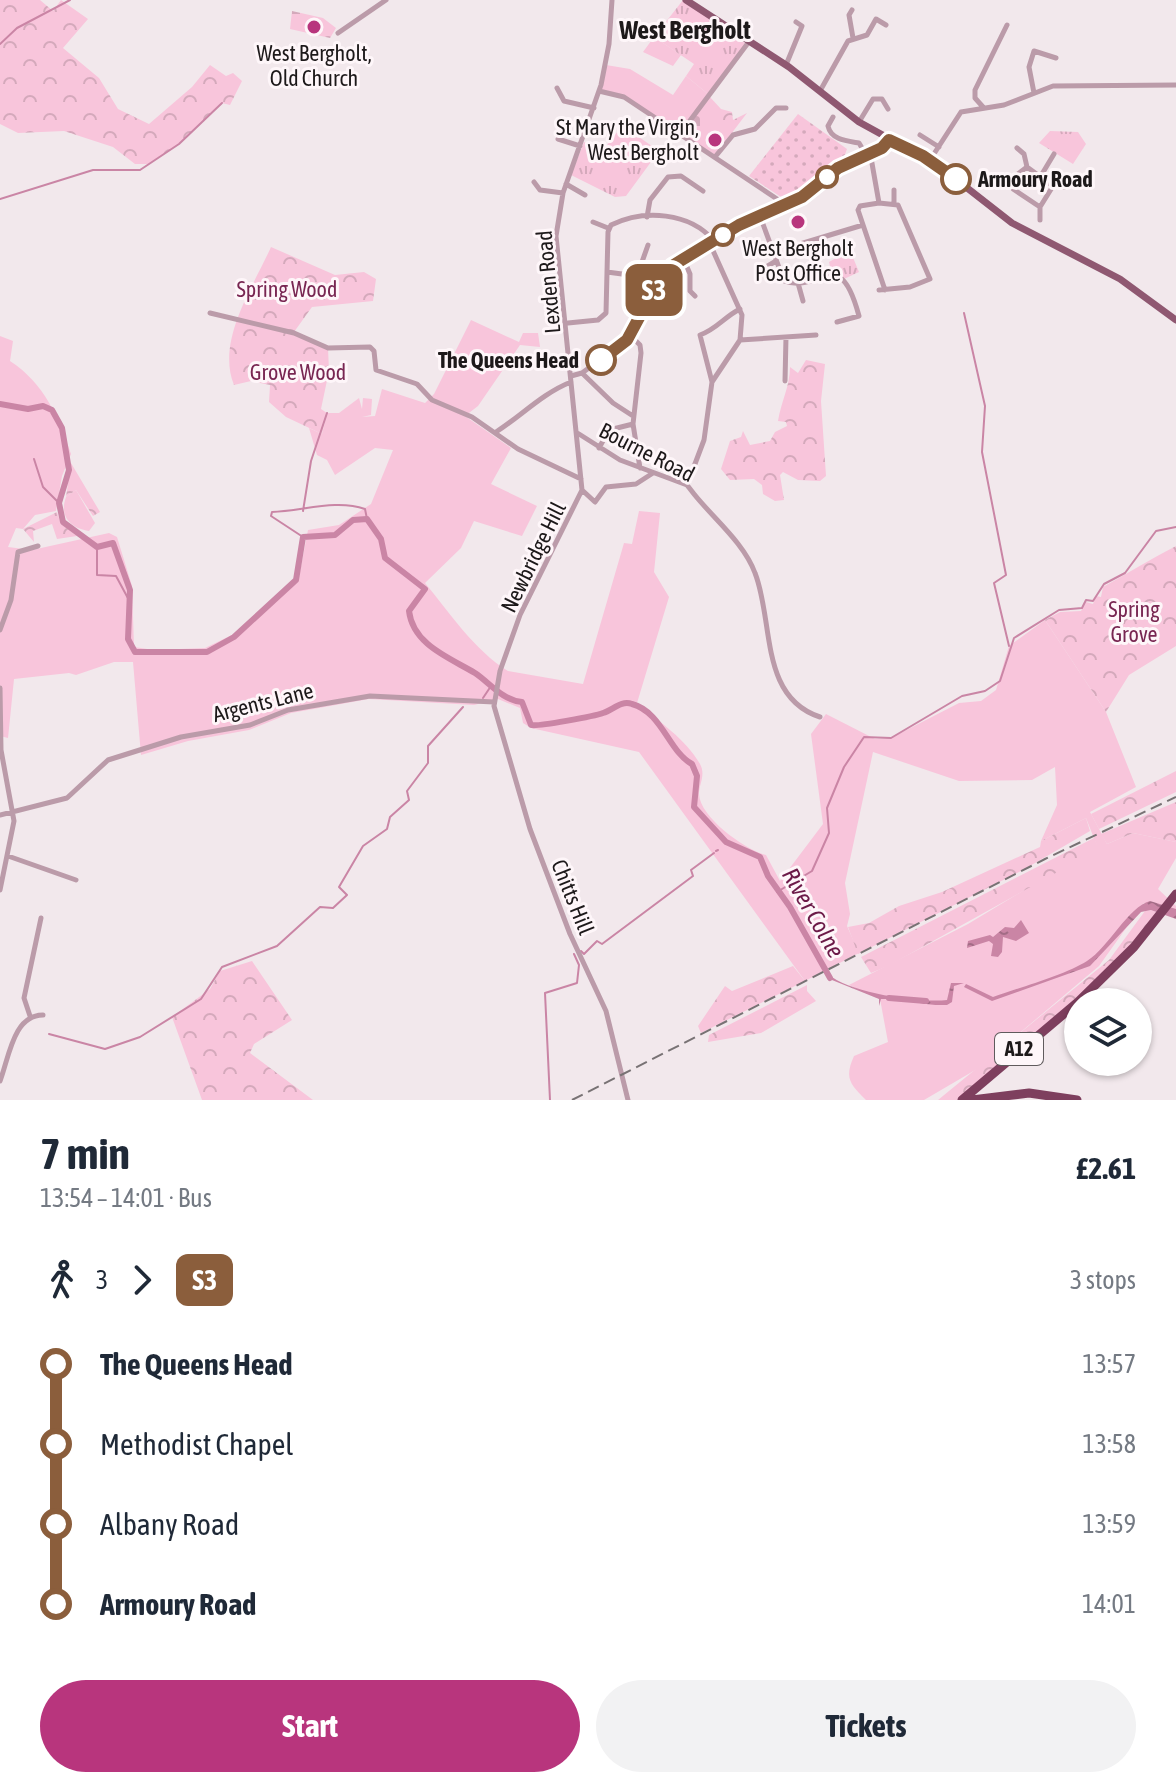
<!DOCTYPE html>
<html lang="en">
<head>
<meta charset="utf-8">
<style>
  body { margin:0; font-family:"Asap Condensed",sans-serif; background:#f2f2f3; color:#1f2937; height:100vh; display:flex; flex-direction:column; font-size:30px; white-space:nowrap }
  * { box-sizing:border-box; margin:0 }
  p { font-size:26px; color:#747a83 }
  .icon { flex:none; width:44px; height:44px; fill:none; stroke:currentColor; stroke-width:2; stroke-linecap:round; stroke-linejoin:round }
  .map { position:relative; height:1100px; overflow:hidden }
  .drawer { display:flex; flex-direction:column; background:#fff; flex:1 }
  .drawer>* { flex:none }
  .badge { padding:0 16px; border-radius:12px; font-size:28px; line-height:52px }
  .tools { position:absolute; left:1064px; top:988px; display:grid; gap:16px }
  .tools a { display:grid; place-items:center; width:88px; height:88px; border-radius:50%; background:#fff; box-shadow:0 2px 6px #0004; font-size:40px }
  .map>.badge { position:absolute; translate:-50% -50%; box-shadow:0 0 0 4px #fff }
  .legs { display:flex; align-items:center; gap:12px; height:88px; padding:0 40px; font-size:26px }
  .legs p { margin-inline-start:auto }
  .overview { display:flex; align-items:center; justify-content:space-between; height:136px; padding:0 40px }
  h1 { font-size:44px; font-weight:700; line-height:60px }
  .action { display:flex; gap:16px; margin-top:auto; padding:16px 40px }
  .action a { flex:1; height:92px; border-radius:48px; background:#b8357d; color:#fff; font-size:32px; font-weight:700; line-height:92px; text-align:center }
  .action a+a { background:#f2f2f3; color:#1f2937 }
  ul { padding:0 40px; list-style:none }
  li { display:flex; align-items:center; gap:28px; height:80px; font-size:30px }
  li i { display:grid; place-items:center; width:12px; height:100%; margin:0 10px; background:currentColor }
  li i::after { content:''; width:20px; height:20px; margin:-10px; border:6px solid; border-radius:50%; background:#fff }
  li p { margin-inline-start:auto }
  li:first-child i { background:linear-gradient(#0000 50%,currentColor 0) }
  li:last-child i { background:linear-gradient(currentColor 50%,#0000 0) }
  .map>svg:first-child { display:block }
  .grass { fill:#f8c5db }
  .forest { fill:url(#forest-crowns) }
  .cemetery { fill:url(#cemetery-stones) }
  .park { fill:url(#park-tufts) }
  .garden { fill:url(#garden-dots) }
  .water { fill:url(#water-ripples) }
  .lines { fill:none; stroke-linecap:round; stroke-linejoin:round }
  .stream { stroke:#ca85a5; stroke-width:2 }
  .river { stroke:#ca85a5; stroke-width:6 }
  .minor { stroke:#bb9ba9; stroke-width:5 }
  .major { stroke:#8f5871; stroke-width:7 }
  .highway { stroke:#7e3f5e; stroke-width:9 }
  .rail { stroke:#787274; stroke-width:2; stroke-dasharray:12 6; stroke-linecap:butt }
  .line-1-casing { stroke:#fff; stroke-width:18 }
  .line-1 { stroke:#8b5e3c; stroke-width:12 }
  .poi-dot { fill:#b8357d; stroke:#fef6f9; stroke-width:3 }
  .stop-1-dot { fill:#fff; stroke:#8b5e3c; stroke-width:4 }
  .labels { text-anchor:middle; stroke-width:6; stroke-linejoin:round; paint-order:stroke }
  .shield { fill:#fef6f9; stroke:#605b5d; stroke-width:2 }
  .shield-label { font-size:20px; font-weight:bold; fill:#1d191a }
  .poi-label { font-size:22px; fill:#1d191a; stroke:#fef6f9 }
  .stop-label { font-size:22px; font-weight:bold; fill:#1d191a; stroke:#fef6f9; text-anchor:start }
  .street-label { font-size:22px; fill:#1d191a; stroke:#fef6f9 }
  .park-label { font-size:22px; fill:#782652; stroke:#fef6f9 }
  .water-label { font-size:24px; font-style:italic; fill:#6c1a48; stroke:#fef6f9 }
  .quarter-label { font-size:26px; font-weight:bold; fill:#1d191a; stroke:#fef6f9 }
</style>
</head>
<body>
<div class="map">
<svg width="1176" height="1100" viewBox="0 0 1176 1100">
  <defs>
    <pattern id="forest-crowns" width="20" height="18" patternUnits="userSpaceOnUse" patternTransform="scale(2)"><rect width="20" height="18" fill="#f8c5db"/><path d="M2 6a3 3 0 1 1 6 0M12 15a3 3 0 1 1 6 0" fill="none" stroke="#d4a9bb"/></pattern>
    <pattern id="cemetery-stones" width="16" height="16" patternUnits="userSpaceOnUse" patternTransform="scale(2)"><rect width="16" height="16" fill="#f8c5db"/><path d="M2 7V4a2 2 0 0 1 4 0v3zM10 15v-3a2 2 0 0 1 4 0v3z" fill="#d4a9bb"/></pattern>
    <pattern id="park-tufts" width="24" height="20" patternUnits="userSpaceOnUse" patternTransform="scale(2)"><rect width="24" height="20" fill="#f8c5db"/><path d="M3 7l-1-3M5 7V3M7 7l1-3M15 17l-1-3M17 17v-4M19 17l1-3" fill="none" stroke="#d4a9bb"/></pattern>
    <pattern id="garden-dots" width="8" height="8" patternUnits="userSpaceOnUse" patternTransform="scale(2)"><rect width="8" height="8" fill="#f8c5db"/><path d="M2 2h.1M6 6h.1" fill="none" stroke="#d4a9bb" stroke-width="1.8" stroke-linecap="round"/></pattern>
    <pattern id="water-ripples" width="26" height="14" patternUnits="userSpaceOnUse" patternTransform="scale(2)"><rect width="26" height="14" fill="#ca85a5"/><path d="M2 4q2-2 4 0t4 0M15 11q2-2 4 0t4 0" fill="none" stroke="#a36c86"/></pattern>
  </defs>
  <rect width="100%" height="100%" fill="#f2e8ec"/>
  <path class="grass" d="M654 37 681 55 673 66 643 52Z
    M606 65 630 69 673 95 686 76 708 94 679 132 624 95 600 91Z
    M471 320 519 342 523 333H538L540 347 520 345 478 406 465 416 511 448 491 484 537 506 522 536 474 521 461 548 425 583C450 613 474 650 508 671L583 684 624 543 632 544 639 511 660 513 654 572 669 597 637 703C658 721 686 739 700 764 706 775 699 784 699 794 700 818 746 850 766 855L780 881 823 824 811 734 826 714 875 739 891 738 959 703 981 701 996 690 1009 646 1045 620 1106 712 1136 787 1090 812 1107 844 1133 833 1176 842V858L1158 889 1176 906V914L1144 903 1099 966 977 1069 924 1100H866C850 1084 844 1078 854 1056L888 1042 880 999 849 985 968 924 1097 846 1086 818 1041 841 1057 805 1055 767 1032 780 959 781 873 752 845 883 850 914 847 926 859 953 805 981 639 752 531 728 523 723 520 708 498 699 474 705 369 699 291 713 249 730 188 741 141 755 133 662H114L76 675 69 673 14 679 8 738 0 736V336L13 341 10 361C44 383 59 418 71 454L62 476 56 511 35 515 23 529 16 528 8 547 32 550 109 533 117 537 132 586 134 647 154 650 205 648 234 634 298 582 308 530 339 525 371 504 393 450 375 448 335 475 327 460 317 455 309 428 322 434 327 413H339L359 398 362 409 363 398 372 399 371 415 362 417 375 416 382 389 425 403 434 394Z
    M76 490 95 523 89 531C70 528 59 516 66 497Z"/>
  <path class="forest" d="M0 0H40L53 11 61 0 88 19 63 48 99 78 118 109 149 124 192 87 210 65 226 76 233 73 242 81 230 105 222 103 179 144 148 164H135L113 147 64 131 18 133 0 124Z
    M709 96 721 109 732 112 733 120 747 113 728 138 699 112Z
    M271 247 335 275 364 272 376 279 373 301 312 307 294 332 328 348 329 371 321 409 327 413 322 434 286 417 269 402 270 385 251 381 234 385C216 341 253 287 271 247Z
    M806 360 825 364 821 401 826 476 820 481 798 480 783 472 780 475 784 500 775 501 763 494 762 485 754 479 730 480 721 469 730 441 741 437 743 431 750 445 770 441 775 432 787 426 786 422 778 421C781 402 790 386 790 367L798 373Z
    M71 463 100 512 93 516 76 490 66 497Z
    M57 512 61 524 77 536 57 539 52 524 33 531 34 542 23 529Z
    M1176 546V646L1129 675 1106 712 1045 620 1060 612 1081 611 1086 602 1093 604 1096 596 1101 597 1103 587C1126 574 1151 559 1176 546Z
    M1176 771V792L1099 829 1091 814Z
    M1176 802V842L1133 833 1107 844 1101 834Z
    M1086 818 1090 831 1023 870 858 954 848 927 869 923 899 906 942 892 1040 847 1041 841Z
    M1094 838 1099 849 888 966 871 973 861 957Z
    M1152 910 1159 913 1117 963 959 1100H938L1109 960 1145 911Z
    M252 961 292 1020 254 1044 250 1053 313 1100H202L172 1017 210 989 220 971Z
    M793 966 805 981 701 1033 698 1026 725 986 732 991Z
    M807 985V991L816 1001 761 1033 708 1042 709 1035Z"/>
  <path class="cemetery" d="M292 11 323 18 336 28 330 38 290 29Z
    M698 109 733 132 715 155 681 134Z"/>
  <path class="park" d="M683 0 746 44 708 94 686 76 694 64 654 37Z
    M618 131 632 138 639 137 659 151 626 196 615 197 571 175 584 142 604 149Z
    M1050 131 1078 132 1086 144 1073 164 1039 143Z
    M847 243 859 272 844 279 831 271 829 262 843 254 840 245Z"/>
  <path class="garden" d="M798 114 847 149 843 160 787 201 749 176Z"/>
  <path class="water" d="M1150 901 1176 909V919L1151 910 1141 912 1090 966 992 1001 964 987 966 984 993 997C1018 988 1065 975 1087 961 1109 947 1128 907 1150 901Z
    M1021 920 1029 933 1016 941 1003 937 1002 952 998 957 991 956 993 944 989 941 967 948 968 941 990 935 993 937 1005 927 1014 928Z
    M828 974C849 993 919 1003 947 1000L951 983H964L954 986 952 1002 947 1005C924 1006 904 998 881 999L879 1006V999L827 978Z"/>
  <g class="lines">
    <path class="stream" d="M0 44 17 28 70 0
      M0 199 93 170H140L179 144 222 103
      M964 313 985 406 982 452 1006 575 994 583 1009 646
      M34 459 43 487 59 503
      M303 511 311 461 327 413
      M303 537 271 516 272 512C303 511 336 499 365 509L367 519
      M97 547V575L116 576 130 602
      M483 698 491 686
      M716 851 718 850
      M777 892 812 871 829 833 827 808 844 767 864 737 891 738 962 696 985 691 1000 681 1014 638 1059 610 1082 608 1086 600 1093 601 1104 584 1125 573 1156 531 1176 527
      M581 951 584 954 597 941 602 944 693 876 691 870 714 853
      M49 1034 105 1049 140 1037 201 999 222 967 277 946 320 907 333 908 347 895 339 887 363 846 387 829 390 817 409 800 407 791 428 763V746L463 707
      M550 1100 545 993 577 983 579 965 574 954"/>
    <path class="river" d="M0 404 28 409 43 406 52 410 62 428 69 470 59 503 63 522 97 547 113 543 130 590 128 639 135 652H207L234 637 296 580 303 537 335 535 353 520 367 519 381 539 385 558 425 589 409 611C413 645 450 658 475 673 490 683 502 700 522 702L531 725C537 727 595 716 603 713 613 710 621 700 632 704 662 712 669 752 692 764L697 776 694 807 726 842 760 857 768 876 790 907 830 978
      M889 998 926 1001"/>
    <path class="minor" d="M612 0 609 44 601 85 563 193 556 236 582 490 520 615 500 671 494 706 530 829 570 934 606 1011 628 1100
      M852 10 849 15 853 38
      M338 33 386 0
      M786 65 802 26 796 22
      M557 88 564 101 594 108
      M599 91 624 97 786 205
      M820 91 848 41 867 35 876 19 886 25
      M1034 93 1029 67 1034 51 1056 58
      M983 107 975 98V90L1007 25
      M833 117 828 126C831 140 847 141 859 143L865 153
      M859 122 873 99H882L888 109
      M680 134 748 43
      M920 135 939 147
      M558 139 580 146
      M1017 148 1024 154 1027 167
      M870 152 879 203 898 205 930 279 910 287 879 290
      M715 157 733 135 755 129 776 108H786
      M930 160 961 112 1004 105 1053 86 1176 85
      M1027 167 1053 186 1040 207V220
      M1027 167 1015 176 1013 189 1040 207
      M1042 174 1054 154
      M534 182 540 190 563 193
      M566 184 585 195
      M1053 186 1065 187
      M894 202V190
      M879 203 860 206 858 210 885 290
      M760 216 784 281C821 294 839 242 859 316L837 322
      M647 217 650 200 668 177 681 176 703 191
      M593 222 608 228
      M800 244 863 225
      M759 252 771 248
      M684 260 690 274V291L695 296
      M761 270 776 261
      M607 272 637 276 656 286
      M637 276 648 245
      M798 283 803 301
      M210 313 294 333 328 348 370 347 374 351 376 370 417 384 432 400 472 417 518 449 581 479
      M568 323 598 320 606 313 608 232 611 225C644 209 690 212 714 241
      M630 335 640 345 641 353 633 424 640 468
      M740 340 816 335
      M582 373 613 403 633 416
      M571 376 582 373 627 340 656 286 672 266 739 225 802 197 838 168 882 148 889 140
      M785 381 786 337
      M712 382 700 335C717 329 724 317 740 309
      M496 432C521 416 543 393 571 382
      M579 434 620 460 687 485 694 494C714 519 744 543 755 573 774 621 759 697 820 717
      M599 448 609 430 633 424
      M687 485 704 440 712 382 740 340 742 315 710 244
      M582 490 595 502 606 487 636 484 653 473
      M0 630 11 600 18 552 38 546
      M0 688 1 750 14 821 0 890
      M0 815 67 798 108 760 181 737 250 725 288 710 370 696 494 702
      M8 856 76 880
      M30 1016 24 998 41 918
      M0 1081C9 1058 13 1015 43 1015"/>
    <path class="major" d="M686 0 789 67 859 122 939 166 1012 223 1120 279 1176 320"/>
    <path class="highway" d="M1078 1002 1134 947 1176 894
      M962 1100 1078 1002
      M972 1100 1029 1093 1077 1100"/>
    <path class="rail" d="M572 1100 1045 859 1176 797"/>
  </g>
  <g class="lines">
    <defs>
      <path id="line-1" d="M601 360 627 340 656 286 672 266 739 225 802 197 838 168 882 148 889 140 923 156 956 179"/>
    </defs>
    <use href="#line-1" class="line-1-casing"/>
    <use href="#line-1" class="line-1"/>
  </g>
  <g class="poi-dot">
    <circle cx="314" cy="27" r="8"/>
    <circle cx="715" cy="140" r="8"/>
    <circle cx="798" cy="222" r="8"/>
  </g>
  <g class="stop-1-dot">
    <circle cx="827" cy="177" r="10"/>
    <circle cx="956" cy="179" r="14"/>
    <circle cx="723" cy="235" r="10"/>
    <circle cx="601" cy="360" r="14"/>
  </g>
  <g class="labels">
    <rect class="shield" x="995" y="1033" width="48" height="32" rx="6"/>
    <g class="shield-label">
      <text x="1019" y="1056">A12</text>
    </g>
    <g class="poi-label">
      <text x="314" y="61">West Bergholt,<tspan x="314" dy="25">Old Church</tspan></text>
      <text x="699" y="135" text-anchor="end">St Mary the Virgin,<tspan x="699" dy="25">West Bergholt</tspan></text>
      <text x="798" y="256">West Bergholt<tspan x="798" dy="25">Post Office</tspan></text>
    </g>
    <g class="stop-label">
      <text x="978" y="187">Armoury Road</text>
      <text x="579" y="368" text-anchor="end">The Queens Head</text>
    </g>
    <g class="street-label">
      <text transform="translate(548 282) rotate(-95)" y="8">Lexden Road</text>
      <text transform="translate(647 452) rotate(27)" y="8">Bourne Road</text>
      <text transform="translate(533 557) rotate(-64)" y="8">Newbridge Hill</text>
      <text transform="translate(263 702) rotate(-14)" y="8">Argents Lane</text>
      <text transform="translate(573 897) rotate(68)" y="8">Chitts Hill</text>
    </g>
    <g class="park-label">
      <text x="287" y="297">Spring Wood</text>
      <text x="298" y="380">Grove Wood</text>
      <text x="1134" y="617">Spring<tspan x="1134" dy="25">Grove</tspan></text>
    </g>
    <g class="water-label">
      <text transform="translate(813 913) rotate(60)" y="8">River Colne</text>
    </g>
    <g class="quarter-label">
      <text x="685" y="39">West Bergholt</text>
    </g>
  </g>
</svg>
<div class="tools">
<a><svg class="icon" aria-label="layers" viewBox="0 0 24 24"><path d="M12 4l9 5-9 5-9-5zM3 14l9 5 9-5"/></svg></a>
</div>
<b class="badge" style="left:654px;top:290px;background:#8b5e3c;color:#fff">S3</b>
</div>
<section class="drawer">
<div class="overview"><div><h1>7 min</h1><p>13:54 – 14:01 · Bus</p></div><b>£2.61</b></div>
<div class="legs"><svg class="icon" aria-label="walk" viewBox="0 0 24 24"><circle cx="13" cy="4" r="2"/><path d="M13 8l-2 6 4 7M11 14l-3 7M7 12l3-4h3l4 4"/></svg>3<svg class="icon" aria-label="forward" viewBox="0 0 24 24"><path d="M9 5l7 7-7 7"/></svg><b class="badge" style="background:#8b5e3c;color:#fff">S3</b><p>3 stops</p></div>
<ul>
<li><i style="color:#8b5e3c"></i><b>The Queens Head</b><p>13:57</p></li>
<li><i style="color:#8b5e3c"></i><span>Methodist Chapel</span><p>13:58</p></li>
<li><i style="color:#8b5e3c"></i><span>Albany Road</span><p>13:59</p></li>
<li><i style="color:#8b5e3c"></i><b>Armoury Road</b><p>14:01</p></li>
</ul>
<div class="action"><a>Start</a><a>Tickets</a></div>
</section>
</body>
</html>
